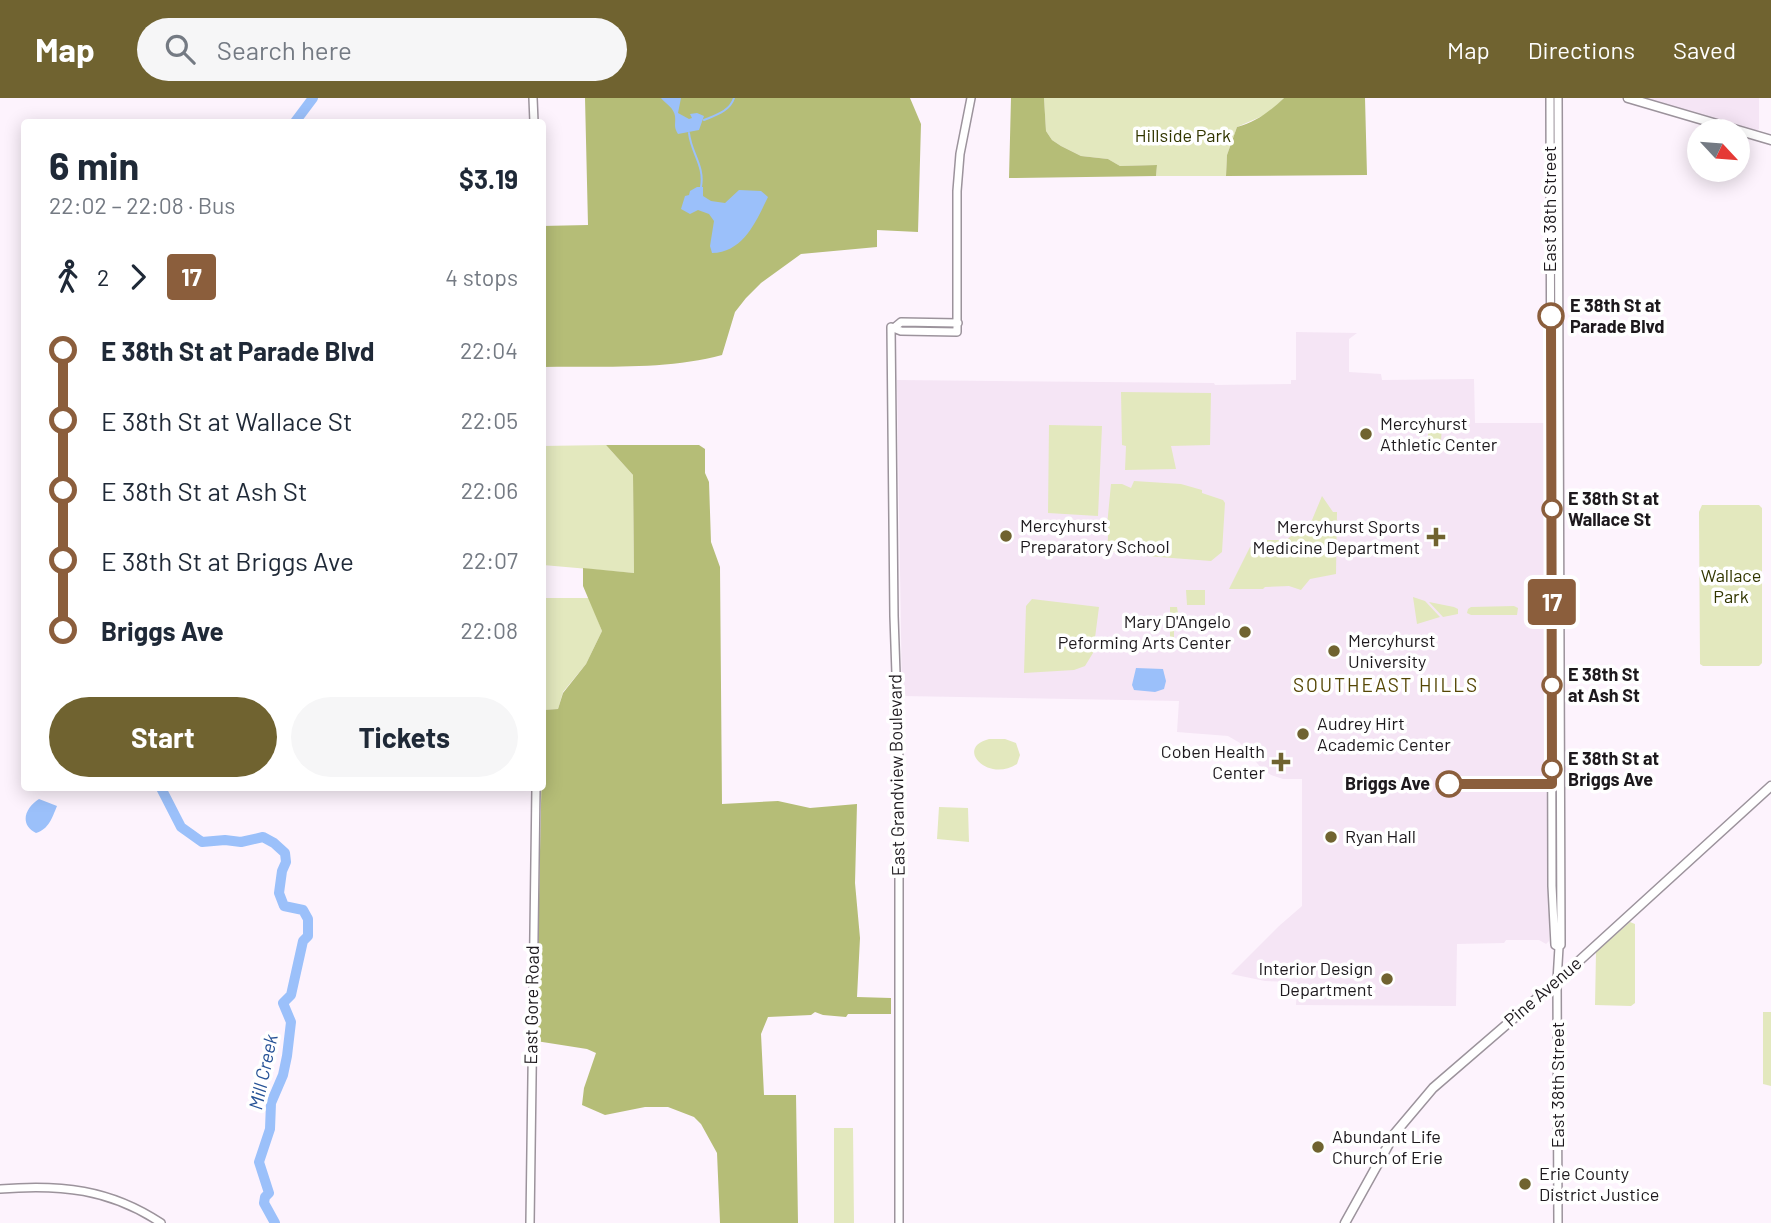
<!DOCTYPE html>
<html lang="en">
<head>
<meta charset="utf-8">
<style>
  body { margin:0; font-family:Barlow,sans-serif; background:#f6f6f7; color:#1f2937; height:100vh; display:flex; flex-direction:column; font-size:26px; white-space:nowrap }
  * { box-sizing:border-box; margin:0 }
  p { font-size:23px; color:#747a83 }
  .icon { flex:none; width:38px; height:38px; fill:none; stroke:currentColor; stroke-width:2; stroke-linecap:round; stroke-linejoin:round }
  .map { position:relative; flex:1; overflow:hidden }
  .side { position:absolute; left:21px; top:21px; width:525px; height:672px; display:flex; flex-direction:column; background:#fff; border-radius:7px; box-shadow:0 4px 18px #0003 }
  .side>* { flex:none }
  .badge { padding:0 14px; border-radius:5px; font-size:24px; line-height:46px }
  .needle { width:46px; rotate:116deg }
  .buttons { position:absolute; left:1687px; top:21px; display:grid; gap:14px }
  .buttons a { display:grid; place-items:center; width:63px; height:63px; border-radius:50%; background:#fff; box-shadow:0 4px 18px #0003; font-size:35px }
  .map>.badge { position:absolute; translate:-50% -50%; box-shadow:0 0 0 4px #fff }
  .legs { display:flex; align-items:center; gap:10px; height:77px; padding:0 28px; font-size:23px }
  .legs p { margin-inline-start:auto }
  .overview { display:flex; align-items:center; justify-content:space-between; height:119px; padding:0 28px }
  h1 { font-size:38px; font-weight:700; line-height:52px }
  .cta { display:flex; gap:14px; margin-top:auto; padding:14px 28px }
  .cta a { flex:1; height:80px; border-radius:42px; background:#706330; color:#fff; font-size:28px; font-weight:700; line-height:80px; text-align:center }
  .cta a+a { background:#f6f6f7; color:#1f2937 }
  ul { padding:0 28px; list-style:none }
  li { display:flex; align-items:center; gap:24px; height:70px; font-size:26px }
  li i { display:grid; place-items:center; width:10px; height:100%; margin:0 9px; background:currentColor }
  li i::after { content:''; width:18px; height:18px; margin:-9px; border:5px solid; border-radius:50%; background:#fff }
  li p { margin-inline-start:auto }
  li:first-child i { background:linear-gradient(#0000 50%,currentColor 0) }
  li:last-child i { background:linear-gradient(currentColor 50%,#0000 0) }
  header { display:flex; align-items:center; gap:42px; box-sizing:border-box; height:98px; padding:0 35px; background:#706330; color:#fff }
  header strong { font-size:33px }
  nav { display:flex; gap:38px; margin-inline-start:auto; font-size:24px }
  .search { width:490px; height:63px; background:#f6f6f7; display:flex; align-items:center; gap:18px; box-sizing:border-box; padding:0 24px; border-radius:38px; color:#747a83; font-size:26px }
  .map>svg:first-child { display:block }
  .built { fill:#f5e5f5 }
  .green { fill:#e3e8be }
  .forest { fill:#b5bd77 }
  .water { fill:#9bc0fa }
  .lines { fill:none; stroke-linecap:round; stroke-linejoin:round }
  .stream { stroke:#9bc0fa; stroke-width:2 }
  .river { stroke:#9bc0fa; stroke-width:10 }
  .secondary-casing { stroke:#9c939c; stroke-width:10 }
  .primary-casing { stroke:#9c939c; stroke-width:11 }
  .secondary { stroke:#fff; stroke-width:7 }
  .primary { stroke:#fff; stroke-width:8 }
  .line-1-casing { stroke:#fff; stroke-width:16 }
  .line-1 { stroke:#8b5e3c; stroke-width:10 }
  .stop-1-dot { fill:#fff; stroke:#8b5e3c; stroke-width:3.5 }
  .poi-dot { fill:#706330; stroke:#fff; stroke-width:2.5 }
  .labels { text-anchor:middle; stroke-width:7; stroke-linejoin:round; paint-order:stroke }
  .park-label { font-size:18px; fill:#323600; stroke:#fff }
  .street-label { font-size:18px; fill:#1d191d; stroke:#fff }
  .stop-label { font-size:18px; font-weight:bold; fill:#1d191d; stroke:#fff; text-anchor:start }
  .poi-label { font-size:18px; fill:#1d191d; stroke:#fff; text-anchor:start }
  .neighbourhood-label { font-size:19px; letter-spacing:2px; fill:#564705; stroke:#fff }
  .water-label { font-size:19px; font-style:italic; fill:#265296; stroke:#fff }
</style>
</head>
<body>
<header>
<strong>Map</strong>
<div class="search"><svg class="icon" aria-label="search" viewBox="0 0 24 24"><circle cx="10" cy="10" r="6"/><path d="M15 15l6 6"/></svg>Search here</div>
<nav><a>Map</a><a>Directions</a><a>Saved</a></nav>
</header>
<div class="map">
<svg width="1771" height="1125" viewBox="0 0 1771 1125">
  <rect width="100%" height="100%" fill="#fdf3fd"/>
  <path class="built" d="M1638 0H1759V31L1756 33Z
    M1296 234 1357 235 1349 241V274L1381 276 1382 282 1474 281 1475 325H1548L1549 843 1546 846 1539 842H1506L1504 845 1457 846 1456 908 1296 907 1297 884 1265 883 1231 876 1279 828 1302 808V681H1283L1271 677 1262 671 1240 645 1228 638 1177 634 1179 603 902 598 897 282 1214 285 1215 287 1291 286V282H1296Z"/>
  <path class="green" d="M1044 0H1284L1267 16 1237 29 1227 57 1226 78H1156L1157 67 1120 68 1108 61 1081 58 1061 48 1052 42 1046 33Z
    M1121 294 1211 295 1210 347 1171 348 1176 371 1125 372 1126 348 1122 347Z
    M1428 324H1442L1441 344H1430L1428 341Z
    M1049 327 1102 328 1098 418 1048 415Z
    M606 347 633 377 634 475 543 467 542 348Z
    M1134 383 1181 386 1202 392V395L1223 402 1225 405 1222 454 1211 463 1120 456 1111 453C1105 445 1110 437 1107 428L1111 386H1122L1131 390Z
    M1322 398 1333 414H1337L1336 476 1310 481 1301 492 1289 488 1265 489 1263 491H1229L1250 449 1262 442H1286L1312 422Z
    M1702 407H1759L1762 410V565L1759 568H1703L1700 566 1699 414Z
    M1186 492H1205V507H1187Z
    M1413 499 1425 503 1440 519 1417 526Z
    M542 500H589L602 533 586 566 563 594 558 611 543 612Z
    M1032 501 1099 509 1093 555 1085 568 1074 572 1024 575 1026 508Z
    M1429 504 1454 509 1458 511V516L1443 519Z
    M1514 508 1518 510 1517 517H1471L1467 515 1468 511 1471 509Z
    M1170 509H1177L1179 522 1174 523V541H1170Z
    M989 641H1005L1016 645 1020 657 1017 666C988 685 954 650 989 641Z
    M939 709 968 710 969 744 937 741Z
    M1630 824 1635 826V905L1631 908 1595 907 1596 854Z
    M1763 914H1771V988L1763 986Z
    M834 1030H853L854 1125H834Z"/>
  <path class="forest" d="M585 0H910L921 26 918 134 877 132V149L801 156 761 185 746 200 735 214 722 257C668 272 599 268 543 269L542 128 588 127Z
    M1011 0H1044L1046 33 1052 42 1061 48 1081 58 1108 61 1120 68 1157 67 1156 78 1009 80Z
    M1284 0H1365L1367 77 1226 78 1227 57 1237 29C1256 24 1269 14 1284 0Z
    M606 347H699L705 351V375L709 384 711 444 720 469 722 706 778 703 810 710 857 706 855 785 860 840 857 899 891 900V916H848L846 919 823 917 815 914 811 917 768 919 761 936 764 997H796L798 1125H720L717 1055 701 1026 694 1019 668 1009H645L605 1017 582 1007 584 990 596 955 587 951 536 943 543 612 558 611 563 595 586 566 602 533 583 488V470L634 475 633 377Z"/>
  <path class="water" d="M661 0H681L678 15 689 21 692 20 690 16 697 15 704 18 699 32 678 36C673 28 676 26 675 18 674 10 666 6 661 0Z
    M697 89H703V98L711 103 725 105 739 92 761 93 768 99C756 123 744 154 712 155L710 148 714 123 709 116 698 112 690 116 681 111 685 98 689 97 690 93Z
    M1136 570 1163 571 1166 583 1164 591 1155 594 1134 592 1132 587Z
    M39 701 57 708C52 720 49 731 36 735 19 726 25 710 39 701Z"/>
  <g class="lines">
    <path class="stream" d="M704 22C716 17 730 13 734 0
      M689 35C691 55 705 68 701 89"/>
    <path class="river" d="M295 24 313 0
      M161 690 181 729 202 744 225 742 241 744 263 739 274 745 285 755 286 764 282 773 279 795 284 808 303 812 308 821V838L303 843 291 897 283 905 291 924 287 958 283 977 271 1005 270 1031 259 1064 269 1095 265 1099 264 1105 275 1125"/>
    <defs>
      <path id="secondary" d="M533 0 534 24
        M1550 0 1552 788 1555 847 1559 849
        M895 229 901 224 958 225
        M0 1091C60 1086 110 1091 161 1125
        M530 1125 536 690
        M899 1125V663L894 518 891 229 901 233 957 234V93L960 56 971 0
        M1558 1125 1557 883 1559 849 1561 847 1558 0"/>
      <path id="primary" d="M1628 0 1771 42
        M1345 1125 1395 1035 1433 990 1557 883 1771 688"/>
    </defs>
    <use href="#secondary" class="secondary-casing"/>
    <use href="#primary" class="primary-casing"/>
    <use href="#secondary" class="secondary"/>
    <use href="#primary" class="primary"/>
  </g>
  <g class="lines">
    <defs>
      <path id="line-1" d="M1449 686H1552L1551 218"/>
    </defs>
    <use href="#line-1" class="line-1-casing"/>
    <use href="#line-1" class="line-1"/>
  </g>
  <g class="stop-1-dot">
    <circle cx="1551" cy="218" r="12"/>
    <circle cx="1552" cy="411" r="9"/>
    <circle cx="1552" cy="587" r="9"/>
    <circle cx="1552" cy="671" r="9"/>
    <circle cx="1449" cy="686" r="12"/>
  </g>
  <g class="poi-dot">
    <circle cx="1366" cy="336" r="7"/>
    <circle cx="1006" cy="438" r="7"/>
    <path d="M1432.5 428.5h7v7h7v7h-7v7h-7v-7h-7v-7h7z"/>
    <circle cx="1245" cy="534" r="7"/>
    <circle cx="1334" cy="553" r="7"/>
    <circle cx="1303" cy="636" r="7"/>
    <path d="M1277.5 653.5h7v7h7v7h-7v7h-7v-7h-7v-7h7z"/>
    <circle cx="1331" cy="739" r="7"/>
    <circle cx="1387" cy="881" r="7"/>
    <circle cx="1318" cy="1049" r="7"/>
    <circle cx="1525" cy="1086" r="7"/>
  </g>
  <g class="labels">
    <g class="park-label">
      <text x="1183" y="44">Hillside Park</text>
      <text x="1731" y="484">Wallace<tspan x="1731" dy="21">Park</tspan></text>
    </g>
    <g class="street-label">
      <text transform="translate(1550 111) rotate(-90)" y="6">East 38th Street</text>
      <text transform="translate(897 677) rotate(-91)" y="6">East Grandview Boulevard</text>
      <text transform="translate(1543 894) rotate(-41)" y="6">Pine Avenue</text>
      <text transform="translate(532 907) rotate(-89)" y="6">East Gore Road</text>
      <text transform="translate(1558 987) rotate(-90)" y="6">East 38th Street</text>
    </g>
    <g class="stop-label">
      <text x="1570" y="214">E 38th St at<tspan x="1570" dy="21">Parade Blvd</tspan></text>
      <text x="1568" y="407">E 38th St at<tspan x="1568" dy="21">Wallace St</tspan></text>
      <text x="1568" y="583">E 38th St<tspan x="1568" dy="21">at Ash St</tspan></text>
      <text x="1568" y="667">E 38th St at<tspan x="1568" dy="21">Briggs Ave</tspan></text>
      <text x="1430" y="692" text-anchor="end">Briggs Ave</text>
    </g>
    <g class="poi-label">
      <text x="1380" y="332">Mercyhurst<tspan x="1380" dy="21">Athletic Center</tspan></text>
      <text x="1020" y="434">Mercyhurst<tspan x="1020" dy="21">Preparatory School</tspan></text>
      <text x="1420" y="435" text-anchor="end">Mercyhurst Sports<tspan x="1420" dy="21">Medicine Department</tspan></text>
      <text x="1231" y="530" text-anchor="end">Mary D'Angelo<tspan x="1231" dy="21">Peforming Arts Center</tspan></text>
      <text x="1348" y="549">Mercyhurst<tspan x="1348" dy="21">University</tspan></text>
      <text x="1317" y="632">Audrey Hirt<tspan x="1317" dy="21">Academic Center</tspan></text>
      <text x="1265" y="660" text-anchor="end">Coben Health<tspan x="1265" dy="21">Center</tspan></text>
      <text x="1345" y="745">Ryan Hall</text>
      <text x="1373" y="877" text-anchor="end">Interior Design<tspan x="1373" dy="21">Department</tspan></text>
      <text x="1332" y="1045">Abundant Life<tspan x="1332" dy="21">Church of Erie</tspan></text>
      <text x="1539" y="1082">Erie County<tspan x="1539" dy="21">District Justice</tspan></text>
    </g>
    <g class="neighbourhood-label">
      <text x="1386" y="594">SOUTHEAST HILLS</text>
    </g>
    <g class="water-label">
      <text transform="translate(263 974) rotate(-78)" y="7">Mill Creek</text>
    </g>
  </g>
</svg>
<div class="buttons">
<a><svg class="needle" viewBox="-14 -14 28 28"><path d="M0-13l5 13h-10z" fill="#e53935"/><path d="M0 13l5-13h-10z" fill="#747a83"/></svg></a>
</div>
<b class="badge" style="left:1552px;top:504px;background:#8b5e3c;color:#fff">17</b>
<section class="side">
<div class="overview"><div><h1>6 min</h1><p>22:02 – 22:08 · Bus</p></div><b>$3.19</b></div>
<div class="legs"><svg class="icon" aria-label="walk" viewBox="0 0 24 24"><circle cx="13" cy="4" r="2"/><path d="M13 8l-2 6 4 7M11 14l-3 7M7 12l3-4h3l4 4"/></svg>2<svg class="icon" aria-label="forward" viewBox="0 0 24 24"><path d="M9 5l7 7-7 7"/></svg><b class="badge" style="background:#8b5e3c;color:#fff">17</b><p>4 stops</p></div>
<ul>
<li><i style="color:#8b5e3c"></i><b>E 38th St at Parade Blvd</b><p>22:04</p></li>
<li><i style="color:#8b5e3c"></i><span>E 38th St at Wallace St</span><p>22:05</p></li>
<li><i style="color:#8b5e3c"></i><span>E 38th St at Ash St</span><p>22:06</p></li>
<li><i style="color:#8b5e3c"></i><span>E 38th St at Briggs Ave</span><p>22:07</p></li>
<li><i style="color:#8b5e3c"></i><b>Briggs Ave</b><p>22:08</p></li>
</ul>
<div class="cta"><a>Start</a><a>Tickets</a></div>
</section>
</div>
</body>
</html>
